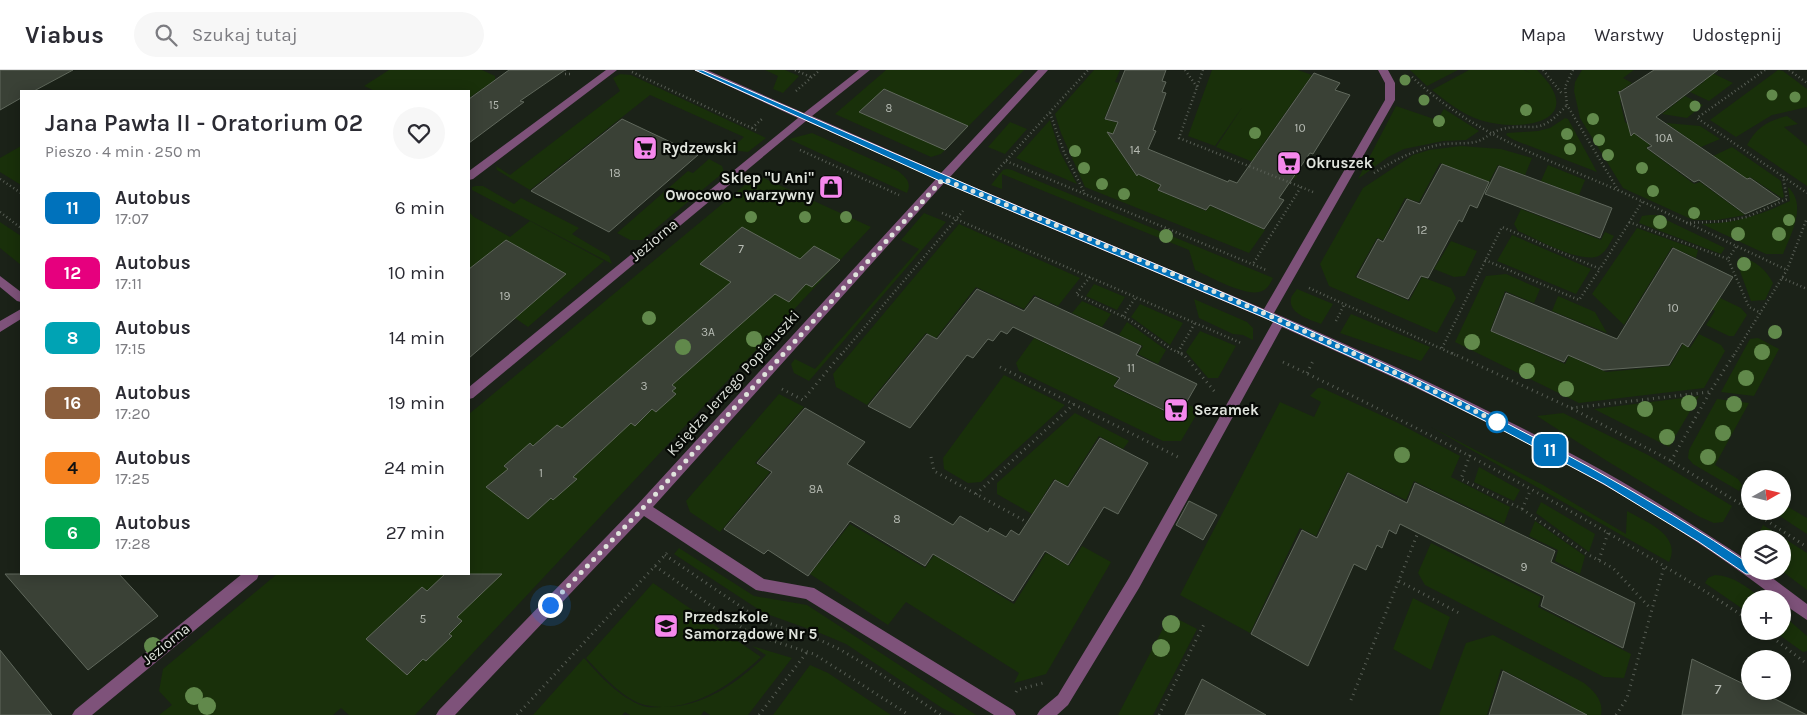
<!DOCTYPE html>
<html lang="pl">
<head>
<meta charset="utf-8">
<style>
  body { margin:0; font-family:Karla,sans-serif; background:#f7f7f7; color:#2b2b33; height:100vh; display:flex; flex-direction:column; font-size:19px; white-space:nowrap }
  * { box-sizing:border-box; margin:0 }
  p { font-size:16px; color:#7c7c81 }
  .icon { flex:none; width:28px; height:28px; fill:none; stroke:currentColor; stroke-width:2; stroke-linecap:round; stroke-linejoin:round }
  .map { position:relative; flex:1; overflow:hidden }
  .sheet { position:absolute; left:20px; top:20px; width:450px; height:485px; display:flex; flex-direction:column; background:#fff; border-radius:0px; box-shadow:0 2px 12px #0003 }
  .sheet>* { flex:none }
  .badge { padding:0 10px; border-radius:8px; font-size:18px; line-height:32px }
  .needle { width:32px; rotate:82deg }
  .buttons { position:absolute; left:1741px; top:400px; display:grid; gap:10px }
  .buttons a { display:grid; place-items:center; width:50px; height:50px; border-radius:50%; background:#fff; box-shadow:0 2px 12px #0003; font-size:25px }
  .you { position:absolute; width:25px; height:25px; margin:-12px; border:4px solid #fff; border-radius:50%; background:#1a73e8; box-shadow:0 0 0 8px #1a73e833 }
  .map>.badge { position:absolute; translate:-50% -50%; box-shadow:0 0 0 2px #fff }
  .round { display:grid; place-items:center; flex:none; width:52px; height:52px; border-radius:26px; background:#f7f7f7 }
  .overview { display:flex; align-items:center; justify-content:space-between; height:85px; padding:0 25px }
  h1 { font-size:24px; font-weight:600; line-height:38px }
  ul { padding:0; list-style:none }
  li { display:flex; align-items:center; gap:15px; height:65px; padding:0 25px }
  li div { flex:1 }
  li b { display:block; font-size:19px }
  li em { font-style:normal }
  li .badge { min-width:55px; font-weight:700; text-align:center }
  header { display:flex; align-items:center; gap:30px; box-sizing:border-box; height:70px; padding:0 25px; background:#fff; border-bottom:1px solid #e1e1e2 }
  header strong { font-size:24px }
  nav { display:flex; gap:28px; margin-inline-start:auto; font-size:18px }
  .search { width:350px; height:45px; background:#f7f7f7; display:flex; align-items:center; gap:12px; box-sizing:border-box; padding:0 18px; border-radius:28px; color:#7c7c81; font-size:19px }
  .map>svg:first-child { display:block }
  .green { fill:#19300a }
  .building { fill:#3a4136; stroke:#60685c }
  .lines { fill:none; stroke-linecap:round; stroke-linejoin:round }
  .path-far1 { stroke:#585e55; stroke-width:2.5; stroke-dasharray:1 3; stroke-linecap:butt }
  .path { stroke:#585e55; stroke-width:3; stroke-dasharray:1 4.5; stroke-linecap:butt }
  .minor { fill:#7e527a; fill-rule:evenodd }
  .tree { fill:#61894b }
  .line { fill:#0072bc; stroke:#fff }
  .walk { stroke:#e0e4dd; stroke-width:5; stroke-dasharray:0 9 }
  .stop-dot { fill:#fff; stroke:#0072bc; stroke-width:2.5 }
  .labels { text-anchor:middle; stroke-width:4.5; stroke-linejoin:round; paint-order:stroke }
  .far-number-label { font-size:11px; fill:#b6bbb3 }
  .number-label { font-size:12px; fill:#b6bbb3 }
  .poi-label { font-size:15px; font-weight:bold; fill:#e0e4dd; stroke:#070a06; text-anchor:start }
  .street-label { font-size:15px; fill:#e0e4dd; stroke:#070a06 }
  .near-number-label { font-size:15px; fill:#b6bbb3 }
</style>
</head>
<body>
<header>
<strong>Viabus</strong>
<div class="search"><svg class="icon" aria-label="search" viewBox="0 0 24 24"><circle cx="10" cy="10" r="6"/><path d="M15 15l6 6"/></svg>Szukaj tutaj</div>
<nav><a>Mapa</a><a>Warstwy</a><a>Udostępnij</a></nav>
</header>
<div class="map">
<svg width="1807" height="645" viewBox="0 0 1807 645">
  <rect width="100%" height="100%" fill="#1b2218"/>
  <path class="green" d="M389 0H482L495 6V10L469 28V21H375L364 16Z
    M765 0H785L799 6 783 23 773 19 778 6Z
    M886 0H1024L941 84 931 87 835 44Z
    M1094 0H1120L1115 12 1119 13 1104 49 1118 53 1111 68 1134 103 1160 115 1157 120 1206 141 1210 136 1265 160 1249 183 1085 117 1061 63 1055 44Z
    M1212 0H1298L1312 5 1256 84 1300 101 1295 109 1216 77 1243 36 1215 76 1188 66Z
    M1410 0H1458L1427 16Z
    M1469 0H1524L1530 3 1525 0H1537C1590 52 1522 63 1480 50 1462 44 1447 32 1432 20Z
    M1582 0H1634L1623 8 1632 13 1617 23 1624 27 1620 31 1625 52 1633 58 1629 60 1650 75 1646 78 1694 114 1700 112 1745 145 1717 150H1693L1623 118 1580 48 1574 21 1575 12Z
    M1778 0 1783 1 1807 19V37L1772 45 1736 67 1710 50Z
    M1708 1 1733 13 1709 31 1690 22 1705 11 1699 7Z
    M620 4 631 5 766 68 748 82 730 80 744 67 650 25 530 120 497 100 496 96 510 105 620 21 613 8Z
    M1685 26 1703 35 1687 48 1662 44Z
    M1396 36 1437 50 1444 39 1479 61 1466 70 1443 71 1404 79 1388 87 1358 109Z
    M1787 46 1798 54 1784 57 1807 76V116L1747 75C1757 57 1767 51 1787 46Z
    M1565 48 1568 49 1597 102 1514 70 1506 65 1507 63 1538 61 1550 58Z
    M1050 50 1060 82 1077 114 1016 88Z
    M1010 52 1027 59 1005 84 988 77Z
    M1666 53 1700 56 1720 69 1701 77Z
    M812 63 898 101C906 107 912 113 907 123L789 69Z
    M21 76V115L0 102V88Z
    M1461 76 1501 79 1532 88 1525 105 1498 95 1489 112 1440 93 1419 132 1405 128 1383 170 1377 168 1355 207 1409 231 1422 207 1451 218 1456 228 1437 263 1329 216 1320 194 1363 118 1413 85 1429 80Z
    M1732 77 1781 111 1784 127 1782 128 1750 107 1746 109 1734 99 1731 100 1711 87Z
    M709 89 722 96 724 102 642 170H630L617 163 688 101 693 103Z
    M1548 95 1585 110 1579 125 1541 111Z
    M1007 99 1012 100 1273 208C1271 212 1268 218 1264 220 1250 230 1209 206 1195 200L1189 180 1002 104V119L991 115 1003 100Z
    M757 105 871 157 415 645H349L341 638 333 645H159L172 635 159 621 163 599 277 504H469V344Z
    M476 116H483L514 134 521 128 579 158 572 164 609 186 612 194 472 120V117Z
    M1788 117C1807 135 1792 162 1783 184H1766L1702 154C1738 153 1758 146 1790 131Z
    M1521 139 1601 170 1605 162 1614 166C1610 172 1607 181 1600 185 1584 196 1535 168 1518 161L1514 154Z
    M469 142 474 147 510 167 530 151 604 191 528 257 515 248 566 204 506 170 469 199Z
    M924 143 946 152 809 311 794 303 791 294 795 289 815 299 919 179 901 170Z
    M1649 145H1656L1725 178 1721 184 1639 153 1642 146Z
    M0 152 21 166V195L0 178Z
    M959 154 1080 208 1058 236 1034 225 1024 239 976 217 936 268 926 263 867 335 836 317 833 304Z
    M1637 158 1698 180 1696 188 1672 177 1624 255 1592 224Z
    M1512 165 1591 199 1576 224 1497 191Z
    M1451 171 1477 181 1465 206 1454 207 1434 199Z
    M1741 186C1756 192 1765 198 1773 213L1765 230 1751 231 1737 193Z
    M1506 204 1540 219 1534 233 1505 221 1490 261 1565 294 1569 286 1606 302 1670 296 1683 274 1690 278 1699 264 1721 275 1725 281 1704 318 1579 333 1455 272 1486 206Z
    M1094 214 1125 227 1117 240 1086 226Z
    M1297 219 1333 234 1321 254C1311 250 1288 244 1291 229 1291 226 1295 222 1297 219Z
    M1714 225 1741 238 1747 245 1734 266H1729L1706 255 1715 241 1707 236Z
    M1558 226 1595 242 1607 263 1552 241Z
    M1194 229 1247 252 1253 258V270L1243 265 1233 264 1199 248Z
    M1082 231 1111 244 1102 257 1072 243Z
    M1140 234 1183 253 1170 275 1131 247Z
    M1351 244 1430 277 1421 291 1340 263Z
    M1127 252 1166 280 1158 294 1138 284 1143 276 1119 265Z
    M1200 261 1236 276 1218 308H1208L1186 282Z
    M1034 268 1118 308 1113 317 1178 348 1187 334 1199 340 1181 371H1163L1019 301 1016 293Z
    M1758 268 1779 279 1754 326 1721 322 1750 269Z
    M1004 305 1065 335 981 412 968 413 944 399 943 388Z
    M1318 318H1322L1398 353 1460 386 1451 407 1510 437 1504 454 1414 411 1406 430 1347 402 1316 466 1300 458 1250 563 1180 525 1280 332 1314 347 1321 332 1310 326Z
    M779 324 804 337 755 393 770 402 720 462 690 442 686 431Z
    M1699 326 1669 377 1594 339Z
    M1717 329 1749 333 1715 395 1738 409 1742 415 1739 421 1693 394 1688 388 1689 380Z
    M1075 343 1129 371 1123 379 1099 366 1067 416 1054 409 1032 444 997 424V413Z
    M1563 343 1648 385 1732 436 1723 452 1714 453 1700 447 1607 391 1537 346Z
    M1431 357 1543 415 1626 464 1627 441C1646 452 1682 465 1669 492Z
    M1479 397 1520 420 1514 431 1474 412Z
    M1541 432 1595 464 1589 482 1536 443Z
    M1783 434 1807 448V464L1772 441H1782Z
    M1535 451 1585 486 1580 504 1555 491 1558 480 1529 466Z
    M850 454 925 498 934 485 1014 534 1046 483 1069 496 1082 476 1111 492 1046 604 1014 613 1019 603 906 532 888 555 810 504Z
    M1763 455 1807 483V520L1782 501V469H1756Z
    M1431 473 1541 527 1538 537 1631 584 1624 608 1604 607 1425 515 1418 503Z
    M679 478 754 526 807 535 976 645H956L942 638 846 574 820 563 764 543 674 484Z
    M1715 505C1734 506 1747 517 1762 529H1750V544L1705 513 1708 508Z
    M653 513 761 587C731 615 689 645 645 635 624 630 600 603 586 588Z
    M1413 528 1450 547 1431 600 1393 579Z
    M1170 545 1197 559 1153 645H1118Z
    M1783 545 1807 566V581L1803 582 1774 561H1782Z
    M1493 565 1584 613C1594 621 1604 631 1601 645H1569L1571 635 1501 599 1487 645H1439L1466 573Z
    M752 576 792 588 748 645H710L704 641 701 645H630L625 642 622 645H533L584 588C601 607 619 627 643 636 649 638 656 637 662 637 702 638 738 613 766 585Z
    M810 595 828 603 891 645H773Z"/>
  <path class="building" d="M0 0H73L34 21H21V28L0 40Z
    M509 0H565L520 31 524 32 469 73V29Z
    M1125 0H1166L1162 11 1166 12 1162 22 1166 23 1153 60 1156 61 1148 79 1228 112 1229 110 1237 113 1314 3 1340 13 1335 20 1350 25 1313 84 1310 83 1279 128 1284 130 1264 159 1210 135 1206 140 1158 120 1161 115 1138 104 1137 106 1107 62 1113 64 1118 52 1105 49Z
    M1654 0H1718L1656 47 1747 109 1750 108 1780 129 1745 144 1699 110 1694 112 1647 78 1652 76 1634 63 1631 66 1619 21 1620 22Z
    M884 19 968 56 945 80 859 42Z
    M622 49 698 85 609 162 531 121Z
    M1442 94 1489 112 1477 138 1470 135 1462 152 1459 150 1428 208 1421 206 1408 229 1357 207 1378 169 1383 172 1407 129 1420 134Z
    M1499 96 1612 138 1600 168 1485 124Z
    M742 157 800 189 814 176 840 190 812 217 806 214 789 232 775 224 672 315 676 318 672 321 676 324 656 342 652 339 635 356 631 353 573 407 577 409 553 430 551 428 528 449 486 417 508 399 504 396 530 373 533 376 557 355 562 358 731 212 700 194Z
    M506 170 566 204 469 288V199Z
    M1673 178 1733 207 1688 277 1682 273 1669 295 1603 300 1568 285 1564 292 1491 261 1506 223 1617 269Z
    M977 219 1024 241 1035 227 1141 276 1136 285 1197 314 1178 347 1114 316 1120 308 1013 257 1007 264 1001 261 993 271 988 269 973 288 967 285 910 358 868 336 927 264 937 269Z
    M805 338 865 372 847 394 953 455 960 446 988 462 990 458 1006 467 1011 460 1019 465 1055 410 1068 417 1100 368 1148 393 1118 444 1104 437 1068 495 1045 481 1013 531 933 484 925 496 850 451 808 506 768 480 764 484 724 459 772 402 757 393Z
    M1348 403 1407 433 1415 413 1555 481 1551 492 1635 533 1623 578 1541 536 1544 526 1400 454 1396 464 1389 460 1382 478 1377 475 1366 500 1354 494 1308 596 1251 564 1302 460 1317 468Z
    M1189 431 1217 445 1203 470 1176 455Z
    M5 504H119L158 546 88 600Z
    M445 504H502L457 547 462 551 449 564 452 566 426 591 423 589 407 605 366 569 422 517 427 521Z
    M0 580 52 645H0Z
    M1692 589 1750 617V621H1759L1807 645H1682Z
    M1503 601 1587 645H1489Z
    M1202 609 1266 645H1185Z"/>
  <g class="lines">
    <path class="path-far1" d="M565 0V4H570
      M795 0 813 8
      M1185 0 1197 17
      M1203 0 1179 68 1301 117 1253 194
      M1543 0 1563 25
      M1573 0 1565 17 1567 35 1618 120 1787 200
      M1765 0 1697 48 1807 123
      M1789 0 1807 13
      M632 2 756 60
      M1412 7C1474 65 1541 86 1617 120
      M796 21 820 0
      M1050 43 1064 82 1085 124
      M752 58 762 49
      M800 80 899 125
      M1006 91 1266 200
      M1374 103C1396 89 1418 78 1444 74 1454 73 1465 74 1475 72 1484 70 1490 63 1499 60 1533 50 1536 70 1567 35
      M993 105 1088 0
      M0 109 21 123
      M1301 117 1313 122
      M0 142 21 158
      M942 143 1241 273
      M1629 152 1728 189
      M1686 153 1726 151 1747 147 1787 129 1783 106
      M1736 177 1728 189 1749 237 1761 243
      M1485 190 1579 230 1600 199
      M1090 207 1076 224 1130 250 1171 279 1183 285
      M1782 208 1807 219
      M1309 218 1455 285
      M1123 246 1136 227
      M1336 251 1345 233
      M1442 278 1502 157 1600 199 1642 132
      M1178 282 1195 253
      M841 285 963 141
      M1734 285 1787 200 1807 148"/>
    <path class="path" d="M1181 283 1184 285 1215 322
      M1452 283 1571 338 1671 391 1750 440
      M1283 292C1383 340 1482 391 1579 446 1637 480 1695 513 1750 551
      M1000 297 1178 387
      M1307 303 1313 291
      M782 319 803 330 842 283
      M1571 338 1709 322
      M1470 385 1461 409 1522 439 1587 484 1613 498 1651 539
      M931 387 934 401 1025 451
      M1671 391 1710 322 1735 283
      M976 424 1074 334
      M1522 439 1531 419
      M1752 441 1807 477
      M665 485 762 551 822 571 841 580 879 603 941 645
      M1599 490 1608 463
      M655 496 751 564 814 584 909 645
      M1399 511 1459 543
      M1764 561 1807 594
      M1016 622 1017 620 1043 613
      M1351 630 1417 465
      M517 645 667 483
      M759 645 807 582
      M1159 645 1205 552
      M1616 645 1627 628 1664 497"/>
    <path class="minor" d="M606 0H617L473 109 469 110V101Z
      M694 0H707L804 43 859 0H870L812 46 941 103 1038 0H1048L950 107 1264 239 1385 30V13L1378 0H1388L1395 13V30L1274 243C1386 291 1498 343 1605 402 1655 430 1702 461 1750 492V501H1763L1807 534V550L1782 533V529H1777C1628 414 1453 333 1282 257L1139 518 1068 635 1057 645H1037L1040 640 1058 625 1129 508 1273 252 944 113 653 437 764 509 814 518 1013 640 1016 645H994L806 529 756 520 644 446 455 645H436L439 640 638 434 936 109 806 51 473 328 469 329V317L798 48Z
      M0 206 21 222V232L17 231 0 217Z
      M21 239V249L0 262V251Z
      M242 504H259L257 509 92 645H72L75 640Z"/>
  </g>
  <g class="tree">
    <circle cx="1405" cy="10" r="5.5"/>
    <circle cx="1772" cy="25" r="5.5"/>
    <circle cx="1795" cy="27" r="5.5"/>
    <circle cx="1424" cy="30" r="5.5"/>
    <circle cx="1695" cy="36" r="5.5"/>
    <circle cx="1526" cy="40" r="6"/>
    <circle cx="1593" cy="49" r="6"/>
    <circle cx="1439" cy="51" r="6"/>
    <circle cx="1255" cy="63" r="6"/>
    <circle cx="1567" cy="64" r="6"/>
    <circle cx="1599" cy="70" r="6"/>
    <circle cx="1570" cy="79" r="6"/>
    <circle cx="1075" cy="81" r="6"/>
    <circle cx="1608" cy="85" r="6"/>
    <circle cx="1084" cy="98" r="6"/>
    <circle cx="1642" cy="98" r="6"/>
    <circle cx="1102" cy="114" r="6"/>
    <circle cx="1653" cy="121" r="6"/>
    <circle cx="1124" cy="124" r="6"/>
    <circle cx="1694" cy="143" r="6"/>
    <circle cx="751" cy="147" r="6"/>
    <circle cx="805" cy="147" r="6"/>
    <circle cx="846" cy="147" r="6"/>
    <circle cx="1789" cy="150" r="6"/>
    <circle cx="1660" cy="152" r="7"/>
    <circle cx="1738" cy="164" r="7"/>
    <circle cx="1779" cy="164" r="7"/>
    <circle cx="1166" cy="166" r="7"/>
    <circle cx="1744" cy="194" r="7"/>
    <circle cx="649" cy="248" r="7"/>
    <circle cx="1775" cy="262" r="7"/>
    <circle cx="754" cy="269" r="8"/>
    <circle cx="1472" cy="272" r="8"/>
    <circle cx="683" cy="277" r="8"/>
    <circle cx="1762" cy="282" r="8"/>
    <circle cx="1527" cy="301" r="8"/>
    <circle cx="1746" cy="308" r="8"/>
    <circle cx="1566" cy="319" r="8"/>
    <circle cx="1689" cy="333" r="8"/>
    <circle cx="1734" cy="334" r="8"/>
    <circle cx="1645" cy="339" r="8"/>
    <circle cx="1723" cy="363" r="8"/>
    <circle cx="1667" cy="367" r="8"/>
    <circle cx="1402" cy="385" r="8"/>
    <circle cx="1708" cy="387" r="8"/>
    <circle cx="1171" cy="554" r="9"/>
    <circle cx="153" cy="576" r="9"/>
    <circle cx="1161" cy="578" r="9"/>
    <circle cx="194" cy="626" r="9"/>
    <circle cx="207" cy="636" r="9"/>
  </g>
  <path class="line" d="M695 0H702C823 52 945 106 1067 157 1304 256 1539 353 1754 497L1756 500 1754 504H1746L1699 472 1604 414 1487 352 1409 313 1263 247 940 111Z"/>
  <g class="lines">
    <path class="walk" d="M550 535 643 438 943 109C1130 185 1317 262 1497 352"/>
  </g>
  <defs>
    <symbol id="supermarket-square" viewBox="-11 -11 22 22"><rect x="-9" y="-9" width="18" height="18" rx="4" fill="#f688ed" stroke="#070a06"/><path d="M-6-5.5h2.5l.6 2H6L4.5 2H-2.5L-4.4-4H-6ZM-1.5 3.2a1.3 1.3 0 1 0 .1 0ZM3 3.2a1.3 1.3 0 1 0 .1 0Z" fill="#111"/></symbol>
    <symbol id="shop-square" viewBox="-11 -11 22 22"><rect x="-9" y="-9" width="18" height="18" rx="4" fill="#f688ed" stroke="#070a06"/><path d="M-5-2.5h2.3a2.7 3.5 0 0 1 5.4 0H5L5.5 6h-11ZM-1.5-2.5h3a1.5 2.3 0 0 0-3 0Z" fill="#111"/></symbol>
    <symbol id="school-square" viewBox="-11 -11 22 22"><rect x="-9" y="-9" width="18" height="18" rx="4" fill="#f688ed" stroke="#070a06"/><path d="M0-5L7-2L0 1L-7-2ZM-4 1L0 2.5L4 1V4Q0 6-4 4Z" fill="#111"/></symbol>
  </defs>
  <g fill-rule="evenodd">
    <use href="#supermarket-square" x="631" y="64" width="28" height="28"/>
    <use href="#supermarket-square" x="1275" y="79" width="28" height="28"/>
    <use href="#shop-square" x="817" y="103" width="28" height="28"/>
    <use href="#supermarket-square" x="1162" y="326" width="28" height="28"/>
    <use href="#school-square" x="652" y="542" width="28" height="28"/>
  </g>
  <circle class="stop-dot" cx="1497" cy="352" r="10"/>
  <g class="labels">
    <g class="far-number-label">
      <text x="494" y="39">15</text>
      <text x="889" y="42">8</text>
    </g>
    <g class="number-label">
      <text x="1300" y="62">10</text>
      <text x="1664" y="72">10A</text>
      <text x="1135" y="84">14</text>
      <text x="615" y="107">18</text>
      <text x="1422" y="164">12</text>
      <text x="741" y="183">7</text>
      <text x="505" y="230">19</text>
      <text x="1673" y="242">10</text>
      <text x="708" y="266">3A</text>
      <text x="1131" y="302">11</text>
      <text x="644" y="320">3</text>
      <text x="541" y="407">1</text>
      <text x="816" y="423">8A</text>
      <text x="897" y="453">8</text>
      <text x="1524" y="501">9</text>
      <text x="423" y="553">5</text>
    </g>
    <g class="poi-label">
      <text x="662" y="83">Rydzewski</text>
      <text x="1306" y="98">Okruszek</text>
      <text x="814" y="113" text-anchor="end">Sklep "U Ani"<tspan x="814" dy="17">Owocowo - warzywny</tspan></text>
      <text x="1194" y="345">Sezamek</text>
      <text x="684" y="552">Przedszkole<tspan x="684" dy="17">Samorządowe Nr 5</tspan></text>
    </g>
    <g class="street-label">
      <text transform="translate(654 170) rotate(-40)" y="5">Jeziorna</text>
      <text transform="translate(733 313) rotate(-48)" y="5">Księdza Jerzego Popiełuszki</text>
      <text transform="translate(166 574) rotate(-39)" y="5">Jeziorna</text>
    </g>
    <g class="near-number-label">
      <text x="1718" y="624">7</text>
    </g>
  </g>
</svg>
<div class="buttons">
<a><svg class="needle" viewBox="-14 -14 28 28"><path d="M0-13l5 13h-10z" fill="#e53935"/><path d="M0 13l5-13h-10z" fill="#7c7c81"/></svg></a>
<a><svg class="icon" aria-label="layers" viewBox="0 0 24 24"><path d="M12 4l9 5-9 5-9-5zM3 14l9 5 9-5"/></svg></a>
<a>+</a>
<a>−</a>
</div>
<div class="you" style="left:550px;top:535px"></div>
<b class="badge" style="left:1550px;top:380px;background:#0072bc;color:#fff">11</b>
<section class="sheet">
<div class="overview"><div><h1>Jana Pawła II - Oratorium 02</h1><p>Pieszo · 4 min · 250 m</p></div><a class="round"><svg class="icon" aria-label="heart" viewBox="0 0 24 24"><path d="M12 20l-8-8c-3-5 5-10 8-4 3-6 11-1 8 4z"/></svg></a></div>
<ul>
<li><span class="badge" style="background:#0072bc;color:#fff">11</span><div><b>Autobus</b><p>17:07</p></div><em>6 min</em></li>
<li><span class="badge" style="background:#e6007e;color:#fff">12</span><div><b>Autobus</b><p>17:11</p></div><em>10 min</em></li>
<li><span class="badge" style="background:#00a3b4;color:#fff">8</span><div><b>Autobus</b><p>17:15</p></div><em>14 min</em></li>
<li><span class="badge" style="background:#8b5e3c;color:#fff">16</span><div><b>Autobus</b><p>17:20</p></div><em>19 min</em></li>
<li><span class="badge" style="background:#f58220;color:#111">4</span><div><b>Autobus</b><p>17:25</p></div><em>24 min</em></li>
<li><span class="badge" style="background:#00a651;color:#fff">6</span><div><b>Autobus</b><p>17:28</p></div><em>27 min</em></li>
</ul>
</section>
</div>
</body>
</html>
